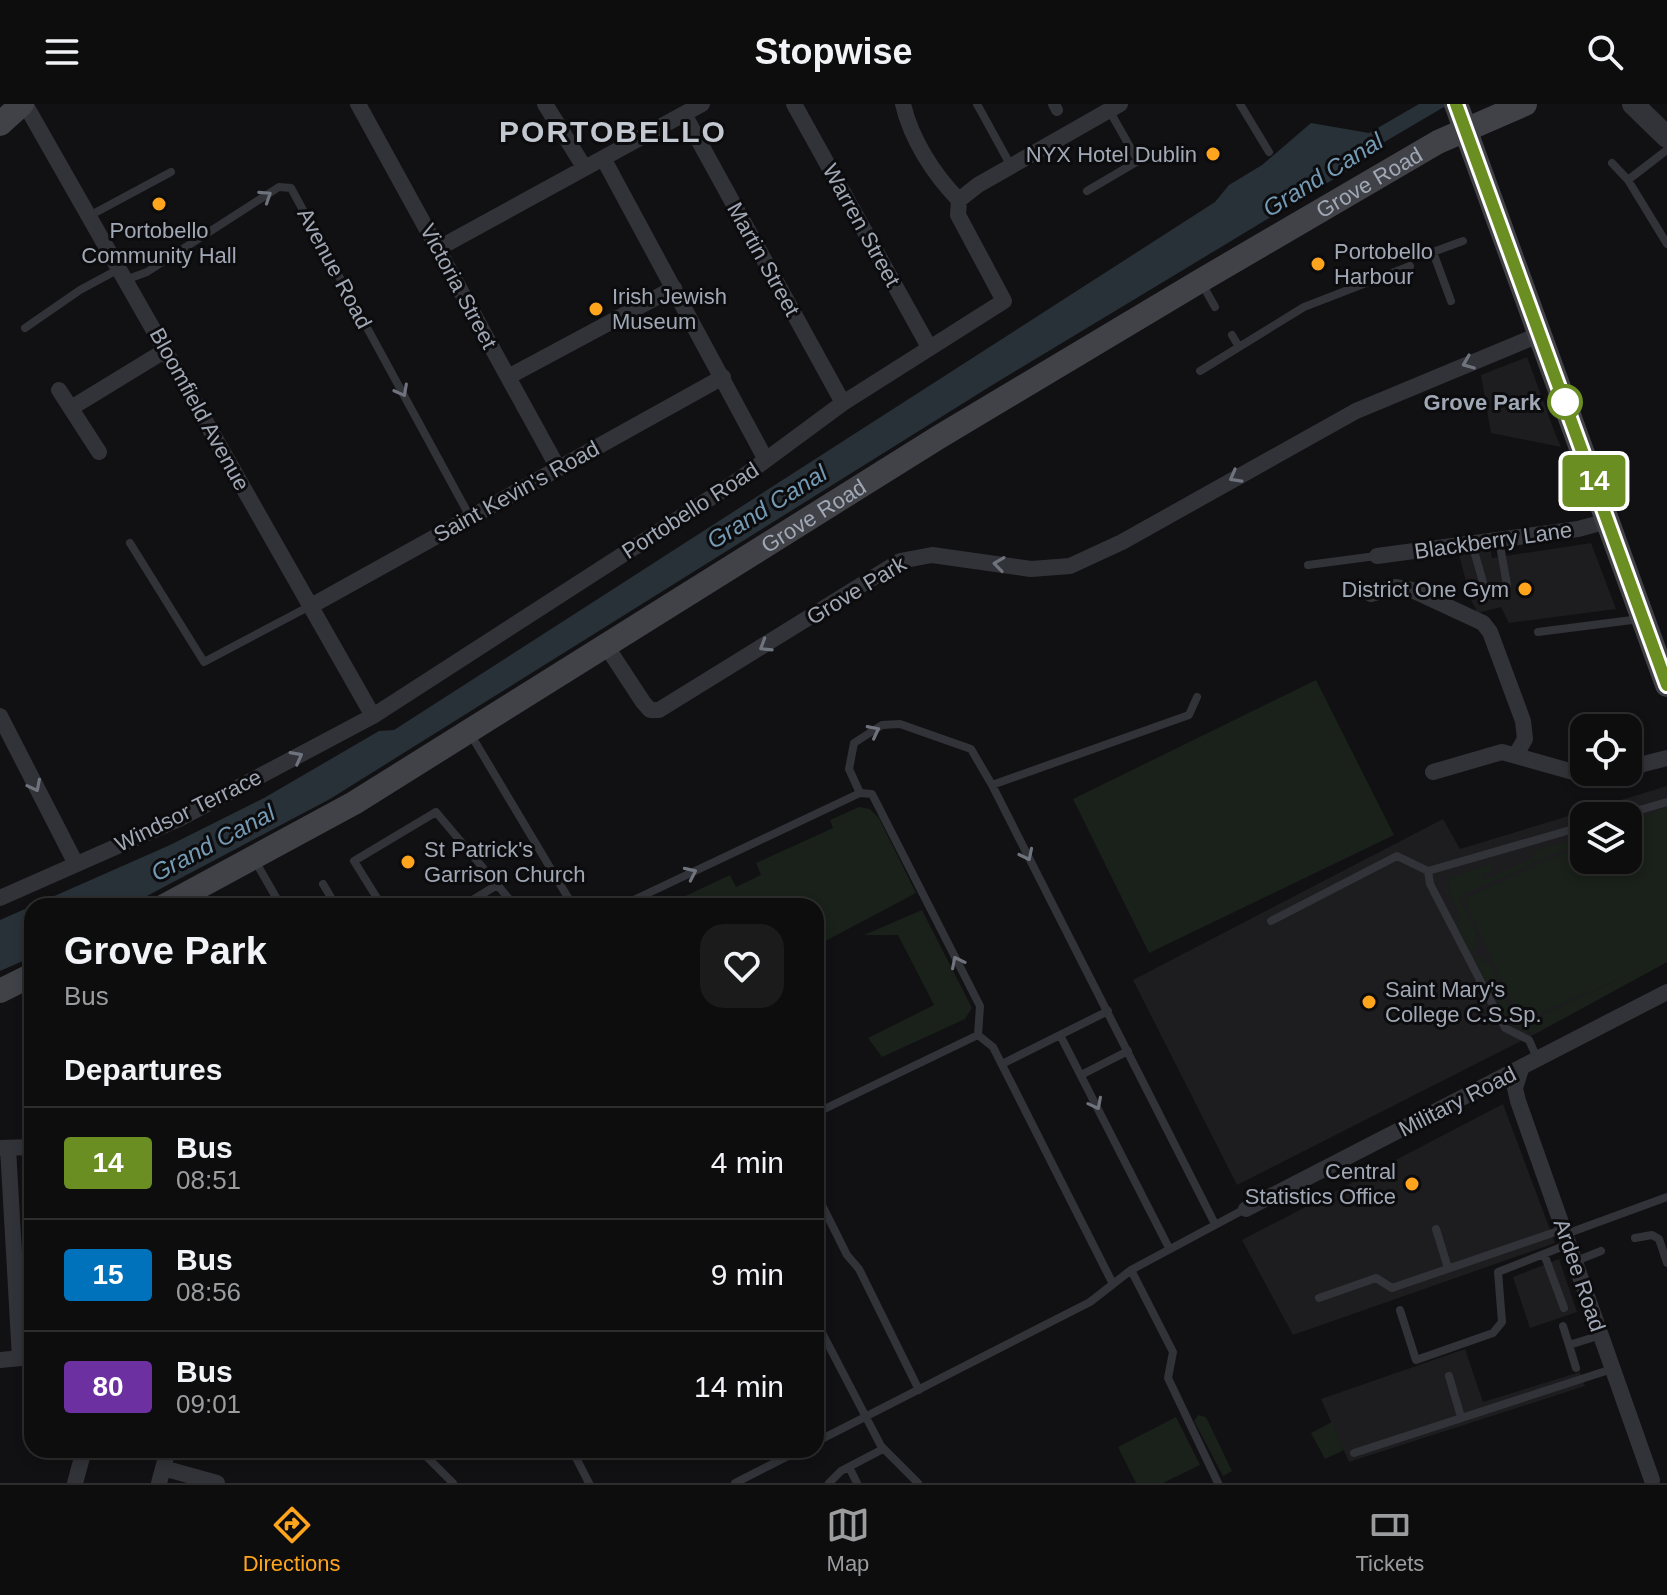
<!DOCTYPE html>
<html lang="en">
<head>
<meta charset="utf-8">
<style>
  body { margin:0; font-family:Helvetica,sans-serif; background:#1b1b1c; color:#f1f3f6; height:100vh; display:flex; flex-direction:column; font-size:30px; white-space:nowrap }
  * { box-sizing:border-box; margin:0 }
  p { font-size:26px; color:#9a9c9e }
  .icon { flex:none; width:44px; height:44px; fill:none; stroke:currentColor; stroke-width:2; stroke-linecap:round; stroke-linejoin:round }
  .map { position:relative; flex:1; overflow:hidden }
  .panel { position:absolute; left:24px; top:794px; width:800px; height:560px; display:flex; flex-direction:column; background:#0d0d0e; border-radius:24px; box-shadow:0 4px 12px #0003,0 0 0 2px #2d2d2e }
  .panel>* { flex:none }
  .badge { padding:0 16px; border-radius:6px; font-size:28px; line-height:52px }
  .buttons { position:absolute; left:1570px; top:610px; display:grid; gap:16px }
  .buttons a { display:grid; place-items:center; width:72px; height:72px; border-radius:16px; background:#0d0d0e; box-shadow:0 4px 12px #0003,0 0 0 2px #2d2d2e; font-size:40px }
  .map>.badge { position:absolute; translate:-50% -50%; box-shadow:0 0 0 4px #fff }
  h2 { padding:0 40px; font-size:30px; line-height:72px }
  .round { display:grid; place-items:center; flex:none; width:84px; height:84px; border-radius:24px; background:#1b1b1c }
  .summary { display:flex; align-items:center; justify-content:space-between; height:136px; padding:0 40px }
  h1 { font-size:38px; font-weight:800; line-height:60px }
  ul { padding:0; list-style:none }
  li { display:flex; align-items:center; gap:24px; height:112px; padding:0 40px; border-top:2px solid #2d2d2e }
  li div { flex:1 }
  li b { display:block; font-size:30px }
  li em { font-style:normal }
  li .badge { min-width:88px; font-weight:700; text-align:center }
  header { display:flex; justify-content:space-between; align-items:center; height:104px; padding:0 40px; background:#0d0d0e; font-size:36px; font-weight:800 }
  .dock { display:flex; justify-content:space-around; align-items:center; height:112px; border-top:2px solid #2d2d2e; background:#0d0d0e; font-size:22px; color:#9a9c9e }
  .dock a { display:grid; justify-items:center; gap:4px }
  .dock .current { color:#ffa41d }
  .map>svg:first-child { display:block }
  .built { fill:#1d1d20; fill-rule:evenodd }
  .green { fill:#19211a }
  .water { fill:#273137 }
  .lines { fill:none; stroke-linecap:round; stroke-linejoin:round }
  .service { stroke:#323338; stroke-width:8 }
  .pedestrian { stroke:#323338; stroke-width:12 }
  .minor { stroke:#323338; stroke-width:16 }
  .tertiary { stroke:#323338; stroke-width:22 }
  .secondary { stroke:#404248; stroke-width:24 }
  .oneway { stroke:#6f737d }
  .line-casing { stroke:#fff; stroke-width:18 }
  .line { stroke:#6b8e23; stroke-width:12 }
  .poi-dot { fill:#ffa41d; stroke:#0c0c0e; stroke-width:3 }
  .stop-dot { fill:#fff; stroke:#6b8e23; stroke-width:4 }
  .labels { text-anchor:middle; stroke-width:6; stroke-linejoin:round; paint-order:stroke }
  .poi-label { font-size:22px; fill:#a1a8b5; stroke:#0c0c0e; text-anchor:start }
  .street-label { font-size:22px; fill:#a1a8b5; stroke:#0c0c0e }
  .stop-label { font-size:22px; font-weight:bold; fill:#a1a8b5; stroke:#0c0c0e; text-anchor:end }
  .water-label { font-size:24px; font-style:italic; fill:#759ab3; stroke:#0c0c0e }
  .district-label { font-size:30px; font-weight:bold; letter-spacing:2px; fill:#c2c7d0; stroke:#0c0c0e }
</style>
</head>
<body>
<header><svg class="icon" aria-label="menu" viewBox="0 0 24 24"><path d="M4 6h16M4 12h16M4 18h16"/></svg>Stopwise<svg class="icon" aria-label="search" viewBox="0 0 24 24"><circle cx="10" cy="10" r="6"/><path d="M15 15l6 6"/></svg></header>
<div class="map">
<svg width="1667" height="1379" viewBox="0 0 1667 1379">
  <rect width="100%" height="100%" fill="#111113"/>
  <path class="built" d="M1527 253 1555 329 1561 343 1491 329 1481 271Z
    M1591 439 1616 505 1509 519 1501 503 1478 509 1471 496 1458 447 1490 442 1492 454Z
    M1667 682V858L1539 928 1237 1081 1133 876 1443 715 1460 745ZM1584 712H1628V756H1584Z
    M1503 1000 1555 1139 1293 1231 1242 1136Z
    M1559 1155 1577 1208 1530 1224 1513 1173Z
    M1465 1245 1483 1298 1580 1268 1585 1282 1349 1358 1321 1295Z"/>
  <path class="green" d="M1316 576 1394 731 1149 849 1073 695Z
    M1667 702V858L1553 920 1533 928 1516 924 1634 868 1521 917 1464 795 1584 740V756H1628V720Z
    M859 703 870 705 879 714 916 789 816 842V802H664L730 771 736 783 761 771 756 759 833 724 830 716Z
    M1571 737 1573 741 1459 793 1478 833 1474 835 1476 844 1470 848 1456 819 1462 815 1448 786 1451 773 1491 760 1493 766 1482 771 1484 776 1533 754V747Z
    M922 806 972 904 965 915 882 953 868 934 934 901 898 831H864Z
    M1482 853 1486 860 1490 859 1512 909 1508 917 1474 855Z
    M1198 1311 1206 1313 1232 1367 1223 1372 1194 1317Z
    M1176 1313 1200 1361 1163 1379H1136L1118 1343Z
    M1332 1318 1344 1346 1325 1355 1311 1329Z"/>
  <path class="water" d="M1419 0H1449L1376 43 1372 52 994 280 330 695 128 802H32V853L0 867V816L170 741 264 694 379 627 394 626 1215 98 1229 81 1262 61 1311 19 1369 29Z"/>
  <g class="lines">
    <path class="service" d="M977 0 1011 62
      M1240 0 1269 48
      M1612 59 1628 76 1667 140
      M1628 76 1667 46
      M1087 87 1138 57 1109 6
      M91 111 171 68
      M128 175 147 168 279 83 291 84 469 411
      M1201 178 1215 203
      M1451 197 1433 148 1463 137
      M25 224 80 186 119 165
      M1232 231 1239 243
      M1200 267 1304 203 1410 162
      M1499 436 1507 481
      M130 439 204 558 310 502
      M1472 440 1485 485
      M1308 461 1376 452
      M1538 528 1640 515
      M471 631 573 802
      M992 681 1189 611 1197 593
      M860 689 849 665 854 639 882 621 900 620 971 645 992 681 1215 1120
      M1619 712 1667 698
      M254 755 281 802
      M323 780 336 802
      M382 802 354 757 436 708 515 802
      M463 802 497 781
      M621 802 860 689 872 690 980 902 978 931
      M1271 817 1397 752 1428 767
      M978 931 993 943 1112 1178
      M1060 931 1169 1144
      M1537 954 1529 936 1505 924 1430 780 1428 767 1584 722
      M1002 960 1108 907
      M1081 971 1128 947
      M816 1009 978 931
      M816 1089 847 1151 859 1165 919 1286
      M1436 1125 1448 1164
      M1566 1130 1667 1093
      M1635 1134 1652 1131 1659 1135 1667 1159
      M1544 1150 1564 1204
      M1576 1157 1601 1147
      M1131 1166 1173 1248 1168 1274 1218 1379
      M1319 1194 1376 1174 1392 1184 1564 1125
      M1400 1206 1416 1256 1493 1229 1502 1218 1498 1168 1569 1140
      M816 1217 881 1342 918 1379
      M1563 1222 1569 1241 1601 1231
      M1569 1241 1576 1264
      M1449 1272 1461 1313
      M816 1338 1090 1198 1131 1166 1245 1105
      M420 1346 453 1379
      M572 1346 589 1379
      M1354 1349 1612 1265
      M849 1363 857 1379
      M735 1379 800 1346
      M829 1379 841 1367 883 1345"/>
    <path class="pedestrian" d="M1054 0 1057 6"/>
    <path class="minor" d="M25 0 373 612
      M358 0 558 364
      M545 0 584 63
      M794 0 929 243
      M684 10 843 299
      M603 54 766 356
      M959 96 978 81 1120 0
      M439 144 702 0
      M508 273 674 184
      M59 286 99 348
      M71 304 166 246
      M1377 452 1578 425 1608 417
      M1371 490 1395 483 1412 486 1483 519 1490 528 1523 617 1525 635 1517 649
      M311 502 723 273
      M605 540 643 598 650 606H659L900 457 932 451 1031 465 1070 462 1122 438 1356 307 1541 230
      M0 612 76 760
      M1628 664 1667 654
      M1433 668 1502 648 1584 671 1607 668
      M0 794 179 715 373 612 740 375 843 299 1004 197 958 111 959 96C934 71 911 35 903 0
      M1521 965 1515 984 1518 997 1652 1376
      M0 1044 32 1043
      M8 1044 20 1254
      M1246 1105 1667 888
      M0 1256 32 1253
      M163 1364 217 1379
      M75 1379 84 1346
      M159 1379 168 1346"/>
    <path class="tertiary" d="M1633 0 1667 33"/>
    <g class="secondary">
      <path d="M1456 0 1667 581"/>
      <path d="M0 20 22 0"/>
      <path id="s1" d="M164 802 354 699 939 333 1200 177 1438 38 1525 0"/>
      <path d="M0 887 32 871"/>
    </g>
  </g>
  <defs><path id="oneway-chevron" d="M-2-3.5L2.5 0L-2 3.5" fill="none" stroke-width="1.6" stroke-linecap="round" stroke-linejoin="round" transform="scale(2)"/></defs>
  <g class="oneway">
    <use href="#oneway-chevron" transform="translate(266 92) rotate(-33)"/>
    <use href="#oneway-chevron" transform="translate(1468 259) rotate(158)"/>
    <use href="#oneway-chevron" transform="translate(402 287) rotate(62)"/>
    <use href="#oneway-chevron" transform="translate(1235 373) rotate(151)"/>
    <use href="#oneway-chevron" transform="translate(999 460) rotate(-172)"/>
    <use href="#oneway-chevron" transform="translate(765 542) rotate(148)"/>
    <use href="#oneway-chevron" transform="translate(874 627) rotate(-27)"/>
    <use href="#oneway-chevron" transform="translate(297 653) rotate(-28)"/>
    <use href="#oneway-chevron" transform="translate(35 682) rotate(63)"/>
    <use href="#oneway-chevron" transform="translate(1027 751) rotate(64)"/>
    <use href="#oneway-chevron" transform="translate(691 769) rotate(-25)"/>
    <use href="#oneway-chevron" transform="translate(957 858) rotate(-117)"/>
    <use href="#oneway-chevron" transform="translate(1096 1000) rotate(63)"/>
  </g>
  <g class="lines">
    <defs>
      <path id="line" d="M1456 0 1667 581"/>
    </defs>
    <use href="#line" class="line-casing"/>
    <use href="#line" class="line"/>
  </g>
  <g class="poi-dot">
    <circle cx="1213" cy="50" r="8"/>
    <circle cx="159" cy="100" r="8"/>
    <circle cx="1318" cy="160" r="8"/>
    <circle cx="596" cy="205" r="8"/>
    <circle cx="1525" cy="485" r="8"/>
    <circle cx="408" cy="758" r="8"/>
    <circle cx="1369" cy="898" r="8"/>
    <circle cx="1412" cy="1080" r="8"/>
  </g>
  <circle class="stop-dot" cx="1565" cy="298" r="16"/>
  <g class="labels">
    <g class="poi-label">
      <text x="1197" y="58" text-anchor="end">NYX Hotel Dublin</text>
      <text x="159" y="134" text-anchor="middle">Portobello<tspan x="159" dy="25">Community Hall</tspan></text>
      <text x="1334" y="155">Portobello<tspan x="1334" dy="25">Harbour</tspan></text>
      <text x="612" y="200">Irish Jewish<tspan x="612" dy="25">Museum</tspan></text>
      <text x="1509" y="493" text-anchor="end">District One Gym</text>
      <text x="424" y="753">St Patrick's<tspan x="424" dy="25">Garrison Church</tspan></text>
      <text x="1385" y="893">Saint Mary's<tspan x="1385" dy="25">College C.S.Sp.</tspan></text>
      <text x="1396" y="1075" text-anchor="end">Central<tspan x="1396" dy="25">Statistics Office</tspan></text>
    </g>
    <g class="street-label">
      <text dy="8" stroke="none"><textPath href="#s1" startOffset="1406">Grove Road</textPath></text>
      <text transform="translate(862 121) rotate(61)" y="8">Warren Street</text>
      <text transform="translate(764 155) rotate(61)" y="8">Martin Street</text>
      <text transform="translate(335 164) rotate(62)" y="8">Avenue Road</text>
      <text transform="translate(459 182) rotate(62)" y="8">Victoria Street</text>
      <text transform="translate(200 305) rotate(61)" y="8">Bloomfield Avenue</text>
      <text transform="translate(516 387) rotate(-29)" y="8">Saint Kevin's Road</text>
      <text transform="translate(690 406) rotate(-33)" y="8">Portobello Road</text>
      <text dy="8" stroke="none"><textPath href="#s1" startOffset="758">Grove Road</textPath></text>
      <text transform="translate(1493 436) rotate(-8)" y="8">Blackberry Lane</text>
      <text transform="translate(856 486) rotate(-31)" y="8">Grove Park</text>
      <text transform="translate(188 706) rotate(-26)" y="8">Windsor Terrace</text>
      <text transform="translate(1457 997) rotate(-27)" y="8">Military Road</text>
      <text transform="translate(1580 1171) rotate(71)" y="8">Ardee Road</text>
    </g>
    <g class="stop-label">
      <text x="1541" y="306">Grove Park</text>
    </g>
    <g class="water-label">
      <text transform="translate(1323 71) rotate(-32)" y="8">Grand Canal</text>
      <text transform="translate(767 403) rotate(-32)" y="8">Grand Canal</text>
      <text transform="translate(213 739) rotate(-28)" y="8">Grand Canal</text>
    </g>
    <g class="district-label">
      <text x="613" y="38">PORTOBELLO</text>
    </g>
  </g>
</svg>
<div class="buttons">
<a><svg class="icon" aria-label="locate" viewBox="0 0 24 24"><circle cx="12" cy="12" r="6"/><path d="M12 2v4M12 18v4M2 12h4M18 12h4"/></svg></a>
<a><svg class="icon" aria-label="layers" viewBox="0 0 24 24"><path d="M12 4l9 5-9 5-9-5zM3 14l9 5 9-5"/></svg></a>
</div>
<b class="badge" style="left:1594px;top:377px;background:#6b8e23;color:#fff">14</b>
<section class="panel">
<div class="summary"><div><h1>Grove Park</h1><p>Bus</p></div><a class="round"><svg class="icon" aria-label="heart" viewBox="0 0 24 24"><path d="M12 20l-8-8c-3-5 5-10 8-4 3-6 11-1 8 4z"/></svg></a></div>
<h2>Departures</h2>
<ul>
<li><span class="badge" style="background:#6b8e23;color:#fff">14</span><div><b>Bus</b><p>08:51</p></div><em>4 min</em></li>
<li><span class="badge" style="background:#0072bc;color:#fff">15</span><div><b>Bus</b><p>08:56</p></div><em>9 min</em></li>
<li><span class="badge" style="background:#6c30a1;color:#fff">80</span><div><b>Bus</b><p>09:01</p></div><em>14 min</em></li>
</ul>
</section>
</div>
<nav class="dock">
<a class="current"><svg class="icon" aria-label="directions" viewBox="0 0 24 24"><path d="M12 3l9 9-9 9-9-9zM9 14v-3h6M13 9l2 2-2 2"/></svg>Directions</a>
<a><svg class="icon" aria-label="map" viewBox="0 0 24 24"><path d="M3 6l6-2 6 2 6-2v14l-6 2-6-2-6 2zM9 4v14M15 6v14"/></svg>Map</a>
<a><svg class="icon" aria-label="tickets" viewBox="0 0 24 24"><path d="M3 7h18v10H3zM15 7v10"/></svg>Tickets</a>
</nav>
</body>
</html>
